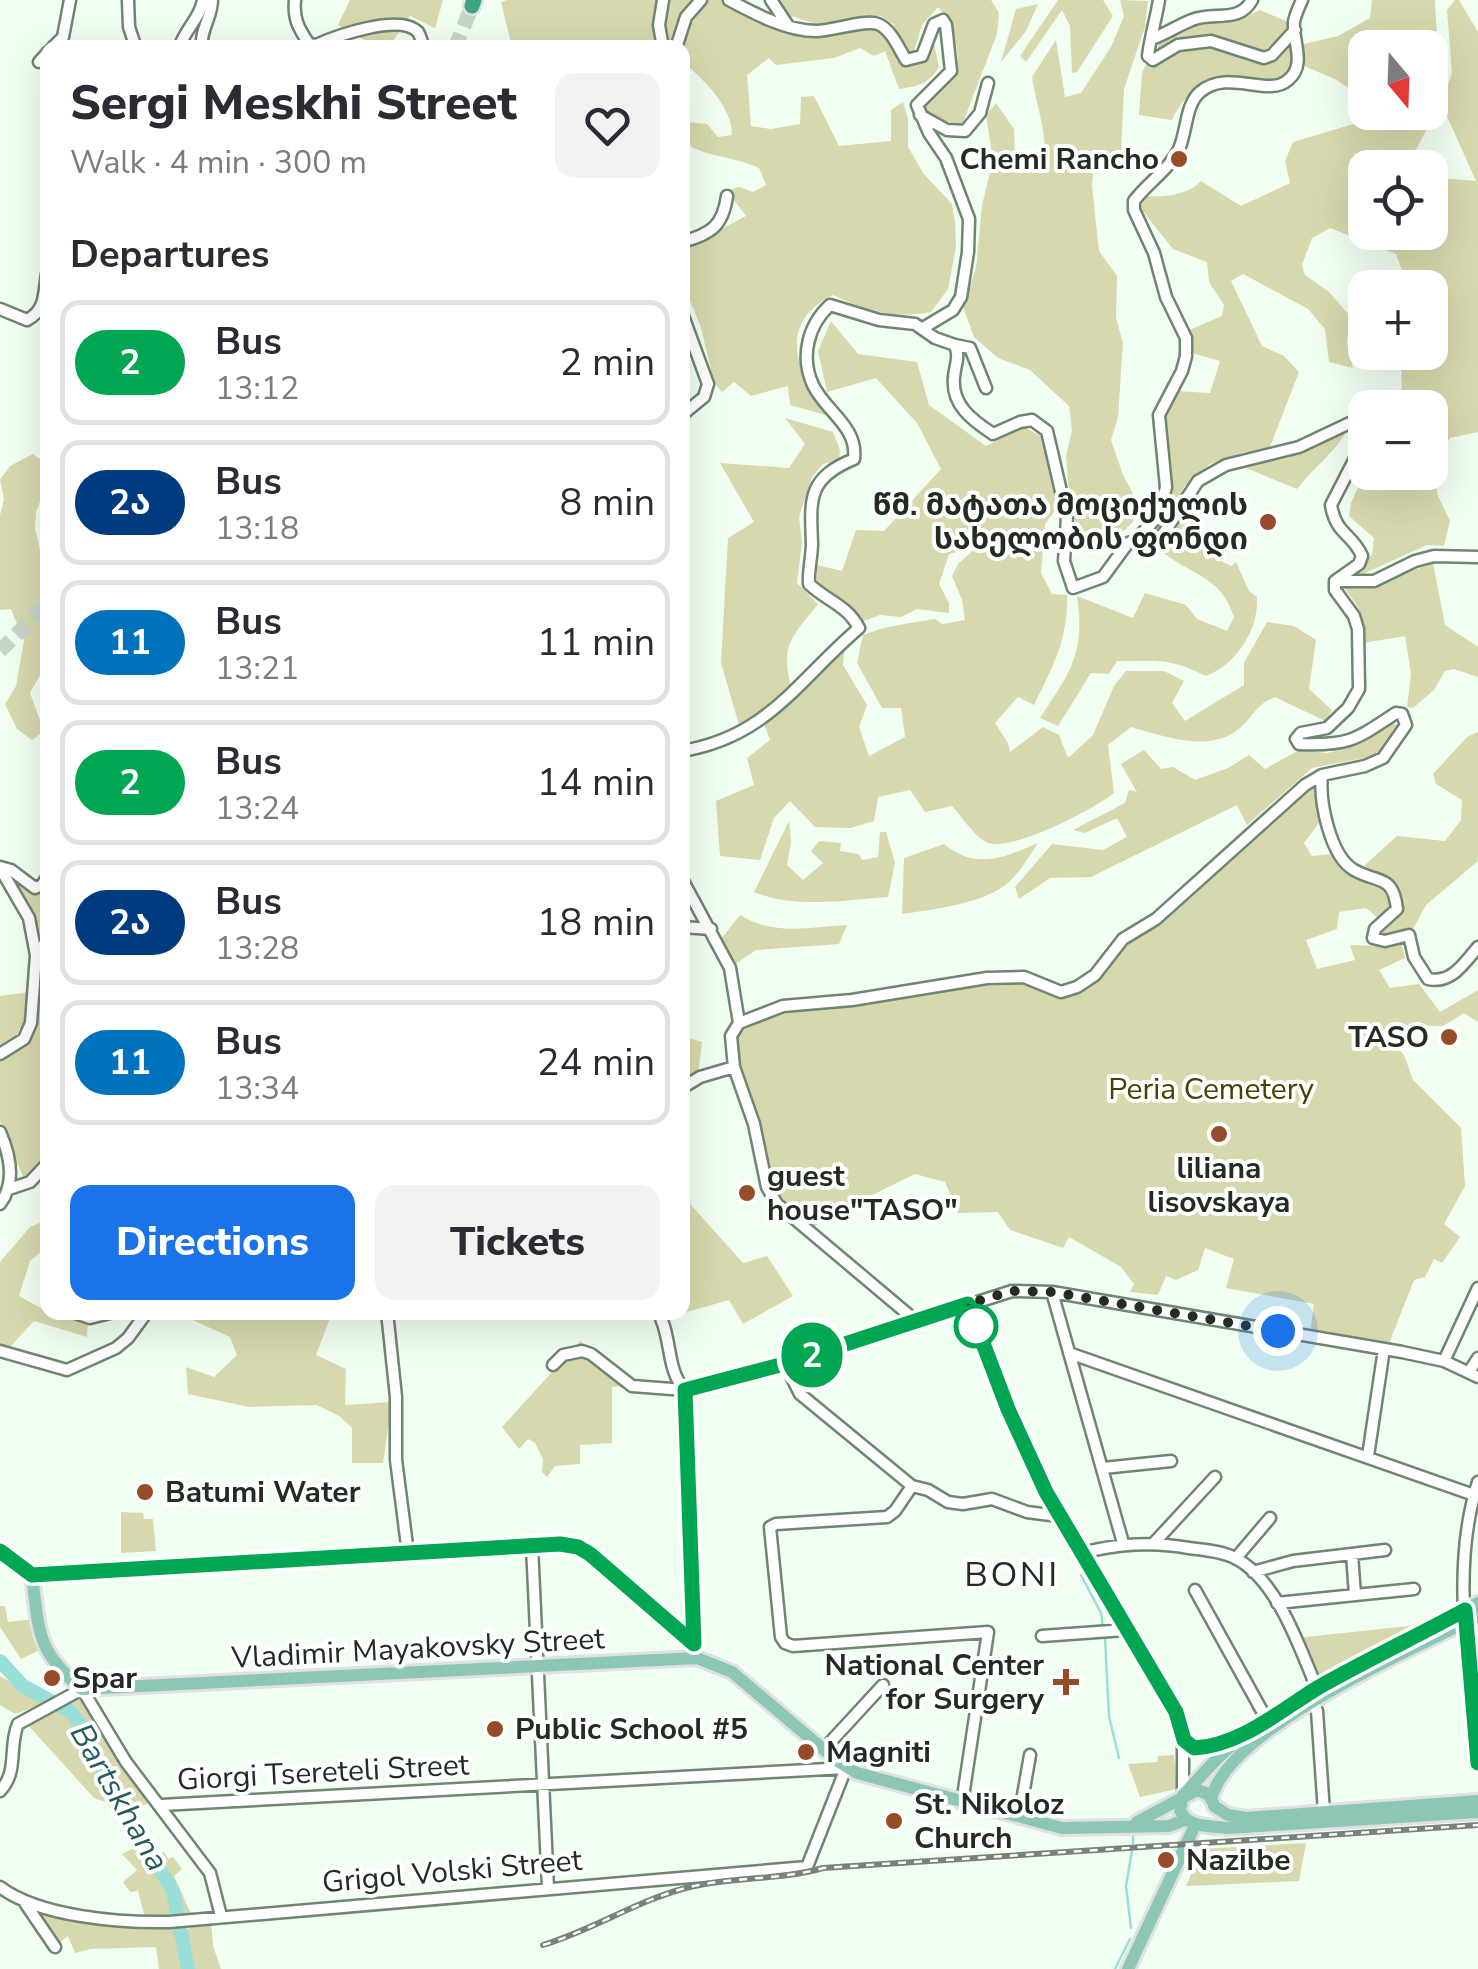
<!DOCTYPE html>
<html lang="en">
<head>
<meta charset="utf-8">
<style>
  body { margin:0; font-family:"Nunito Sans","Noto Sans Georgian",sans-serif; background:#f2f2f3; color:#2b2b33; height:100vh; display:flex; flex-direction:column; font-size:38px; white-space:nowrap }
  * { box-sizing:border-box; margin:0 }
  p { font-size:32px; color:#7c7c81 }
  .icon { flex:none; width:55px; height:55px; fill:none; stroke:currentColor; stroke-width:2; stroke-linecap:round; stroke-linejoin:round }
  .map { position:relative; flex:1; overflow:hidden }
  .drawer { position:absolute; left:40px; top:40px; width:650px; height:1280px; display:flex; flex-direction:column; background:#fff; border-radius:20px; box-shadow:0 10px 40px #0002 }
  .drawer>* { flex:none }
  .badge { padding:0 20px; border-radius:32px; font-size:35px; line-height:65px }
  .needle { width:65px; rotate:161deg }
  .tools { position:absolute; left:1348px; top:30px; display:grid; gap:20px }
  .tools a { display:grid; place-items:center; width:100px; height:100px; border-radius:20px; background:#fff; box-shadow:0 10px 40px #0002; font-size:50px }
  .you { position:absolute; width:50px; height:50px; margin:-25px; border:8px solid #fff; border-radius:50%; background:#1a73e8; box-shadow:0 0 0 15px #1a73e833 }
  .map>.badge { position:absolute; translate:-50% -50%; box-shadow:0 0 0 5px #fff }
  h2 { padding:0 30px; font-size:38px; line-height:90px }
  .round { display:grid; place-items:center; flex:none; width:105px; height:105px; border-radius:20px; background:#f2f2f3 }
  .overview { display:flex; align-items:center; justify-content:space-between; height:170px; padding:0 30px }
  h1 { font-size:48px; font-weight:800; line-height:75px }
  .cta { display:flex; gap:20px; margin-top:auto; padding:20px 30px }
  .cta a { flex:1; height:115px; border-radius:20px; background:#1a73e8; color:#fff; font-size:40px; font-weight:800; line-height:115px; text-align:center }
  .cta a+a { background:#f2f2f3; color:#2b2b33 }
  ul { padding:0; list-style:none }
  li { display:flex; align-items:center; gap:30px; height:125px; margin:0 20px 15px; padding:0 10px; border:5px solid #e1e1e2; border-radius:20px }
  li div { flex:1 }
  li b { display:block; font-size:38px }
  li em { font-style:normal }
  li .badge { min-width:110px; font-weight:700; text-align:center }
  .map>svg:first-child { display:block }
  .green { fill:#d8d8ae }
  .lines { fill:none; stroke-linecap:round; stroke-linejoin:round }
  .stream { stroke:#9aded9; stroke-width:2.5 }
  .river { stroke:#9aded9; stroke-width:14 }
  .highway-tunnel { stroke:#c7d5c8; stroke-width:15; stroke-dasharray:15 8; stroke-linecap:butt }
  .minor-casing { stroke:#6f8672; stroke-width:15 }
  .major-casing { stroke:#e0e1e0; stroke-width:18 }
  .highway-casing { stroke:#e0e1e0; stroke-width:20 }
  .minor { stroke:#fff; stroke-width:10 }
  .major { stroke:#8cc7b5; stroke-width:12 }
  .highway { stroke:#3fa283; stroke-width:15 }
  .rail-casing { stroke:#778378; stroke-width:6 }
  .rail { stroke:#fff; stroke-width:2.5; stroke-dasharray:8; stroke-linecap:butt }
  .line-casing { stroke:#fff; stroke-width:22 }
  .line { stroke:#00a651; stroke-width:15 }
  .walk { stroke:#222c23; stroke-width:10; stroke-dasharray:0 18 }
  .poi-dot { fill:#954d29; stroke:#fff; stroke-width:4 }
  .stop-dot { fill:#fff; stroke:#00a651; stroke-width:5 }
  .labels { text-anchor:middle; stroke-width:8; stroke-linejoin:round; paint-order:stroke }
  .poi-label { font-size:30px; font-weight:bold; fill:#222c23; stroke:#fff; text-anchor:start }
  .park-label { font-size:30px; fill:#444201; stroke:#fff }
  .street-label { font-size:30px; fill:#222c23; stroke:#fff }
  .water-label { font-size:32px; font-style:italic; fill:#245c59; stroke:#fff }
  .quarter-label { font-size:35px; letter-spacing:2.5px; fill:#222c23; stroke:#fff }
</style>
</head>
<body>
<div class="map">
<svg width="1478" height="1969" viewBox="0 0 1478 1969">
  <rect width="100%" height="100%" fill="#f0fff1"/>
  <path class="green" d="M350 0H443L435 28 410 16 389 47H376L338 25Z
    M507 0H726L780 31 823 36 866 27 875 29 883 32 905 65 923 60 928 47 934 44 939 67C929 84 918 86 899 89L885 51 874 56 860 48 834 58 776 65 769 58 747 75 751 126 771 129 800 124 801 97 814 96 839 146 891 141V110L903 102 908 119V147L923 173 952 204 955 222 956 247 948 289 931 312C894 319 867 311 833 295 775 324 797 374 829 416L790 405 788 386 751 396 734 382 722 392 714 382 701 328 686 290 685 248 746 216 727 191 739 187 753 192 766 185 759 168C736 157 714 158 691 147L687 122 707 124 718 137 732 135C732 109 709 85 690 68L683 70 682 48 654 43V48L512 47 501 2Z
    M779 0H991L999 13 997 34 962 125 923 115 922 105C947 85 963 78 956 44 952 28 950 20 938 7L922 25 914 51 908 53 893 24 881 16 822 26 785 14Z
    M1058 0H1103L1113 16 1077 72 1072 73 1070 26 1062 10 1026 62 1020 56Z
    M1120 0 1148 1 1145 27 1124 89 1121 154 1094 161 1092 186 1099 251 1117 276 1116 318 1123 343 1118 417 1111 440 1123 475 1135 497 1133 522 1113 541 1089 539 1076 524 1069 493 1066 456 1072 430 1069 406 1030 370 998 358 974 337 963 307 976 268 982 205 993 160 986 115 996 103 1014 129 1015 160 1044 162C1048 133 1036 106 1032 77L1056 40 1065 97 1081 93 1111 47 1124 16Z
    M1372 0H1435L1438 60 1430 77V48H1365V99L1335 79 1304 66V44L1338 36 1370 18Z
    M1455 0H1459L1478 32V432L1450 438 1439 453 1434 473 1438 496 1450 521 1444 546 1427 545 1363 574 1352 571 1372 555 1374 538 1349 516 1351 503 1365 471 1430 472V408L1402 407 1401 363 1398 353 1430 352V288L1408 287 1396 254 1330 228 1312 238 1302 265 1305 275 1329 292 1350 316 1347 343 1353 368 1329 362 1325 329 1308 309 1243 274 1231 281 1262 346 1284 356 1299 372 1268 452H1244L1210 464 1184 487 1177 505 1149 541C1152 528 1159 523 1165 512 1180 485 1169 452 1161 425L1176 391 1210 393 1220 361 1192 353 1189 330 1222 316 1224 305 1209 282 1207 262 1173 249 1141 209 1144 196C1164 197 1187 196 1201 181L1241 206 1290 183 1285 161 1293 142 1360 122 1365 108V112H1430V98L1434 115 1407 167 1365 168V232H1430V177L1476 181 1446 114V90L1452 73 1447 10Z
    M1038 4 1026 31 1001 62 1016 9Z
    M1260 10 1290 23 1286 34 1264 51C1216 34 1206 31 1158 49V39L1199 20 1249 15Z
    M1292 38 1294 49 1287 79 1258 84C1224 61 1187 87 1172 120L1139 115 1142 73 1148 60 1152 67C1173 50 1202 39 1228 50 1245 58 1256 63 1275 60Z
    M831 321 858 354 917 362 929 405 986 446 1024 427 1043 437 1060 504 1045 524 1041 573 1052 594 1067 595C1068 640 1053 666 1034 705L1018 697 995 723 1008 743 1010 752 1043 727 1059 735 1068 758 1093 735 1114 686 1126 671H1164L1184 681 1172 703 1185 721 1244 685V663L1267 622 1294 626 1316 640 1309 689 1332 710 1325 721 1275 697C1254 706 1255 715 1240 728 1210 754 1163 736 1131 727L1108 745 1114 793C1094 809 1006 856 984 841 972 833 962 817 952 806L925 812 910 790 878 797 874 821 851 828 815 827 790 801 774 818 760 860 720 856 716 801 754 785 747 758 770 740 764 724 845 643 843 665 867 705 859 727 869 756 905 737 901 708H882L857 663 863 635C884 626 911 623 935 619L942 624 965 620 962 600 952 576 958 564 978 546 949 554 939 584 949 603V613L917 609 901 617 880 615 861 622 854 609 817 584V565L842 571 856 530 884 531 941 469 917 423 876 378 827 392 818 351Z
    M785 418 833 432 840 450 839 460 823 464 812 477 799 517 802 543 797 583 818 604C792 637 780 645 791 687L760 713 739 725 721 663 728 538 754 522 720 463 789 468 805 444Z
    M1334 434H1345C1332 455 1312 469 1297 489L1246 468 1288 458Z
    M33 454 47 464V483L36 512 35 528 47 582V663L30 693 44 731 32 740 17 729 5 704 16 686 24 641 11 609 0 610V515L4 499 0 480 10 466Z
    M1188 507C1191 534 1206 557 1232 566L1236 562 1249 591 1257 597C1259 629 1237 664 1206 676 1167 657 1158 661 1117 661L1109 674 1091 673 1058 726 1040 718C1071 671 1085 654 1077 596L1133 618 1145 593 1186 605 1197 619 1227 631 1234 617C1220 574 1190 576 1159 549L1169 541Z
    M1433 563 1445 625 1478 647V677L1454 669 1445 671 1434 690 1413 708 1407 707 1411 674 1405 636 1363 643C1369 618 1357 605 1342 585L1372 586Z
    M1391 721 1397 725 1380 755 1312 768 1247 825 1237 805 1091 877 1050 878 1019 899 1015 887 1052 844 1103 850 1127 837 1117 818 1085 833 1073 830 1125 803 1129 790 1137 792 1121 764 1144 750 1161 769 1173 767 1195 780 1228 768 1249 755 1265 769 1299 750 1327 753 1349 748Z
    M1478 732V861L1426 905 1411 933 1384 937 1382 931 1401 906 1397 886 1364 866 1397 836 1445 841 1461 820 1462 800 1436 784 1433 774 1467 737Z
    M1314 781 1321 820 1304 843 1312 856 1331 854C1337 860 1342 868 1349 873 1370 889 1388 873 1390 909L1379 919 1366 908 1339 912 1337 929 1306 940 1317 969 1355 960 1350 945 1379 946 1401 941 1405 958 1379 970 1390 988 1419 984 1440 1012 1478 990V1022L1464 1013 1443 1026 1391 1025 1390 1039 1404 1055 1413 1080 1461 1128 1465 1186 1444 1224 1460 1237 1442 1263 1434 1259 1425 1277 1414 1280 1388 1346 1310 1334 1314 1304 1226 1288 1234 1259 1205 1248 1198 1270 1176 1280 1166 1276 1158 1295 1130 1292 1134 1284 1121 1267 1069 1237 1063 1248 1010 1230 998 1212 958 1213 945 1182 915 1174 856 1203 831 1204 811 1233 777 1204 731 1052 739 1023 783 1006 948 984 1024 979 1051 990 1078 988 1116 947Z
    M789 821 791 842 787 865 803 880 823 863 811 851 819 841 841 843 840 851 859 854 862 860 878 857 880 832H886L895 863 888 897C844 900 796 909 754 892Z
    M1038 843C1029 856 1021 871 1009 882 987 903 931 910 902 914L904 858 944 844C977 871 1004 857 1038 843Z
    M7 876 28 889 47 887V930L34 937Z
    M740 915C775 936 807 927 847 925L839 944 756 950 734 965 721 939Z
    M47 945V1154L24 1179 0 1121V1058L23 1044 37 1015 42 949Z
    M30 992 24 1022 14 1040 0 1045V996Z
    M682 1036 702 1042 698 1075 683 1081Z
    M683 1196 743 1263 767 1256 793 1296 743 1324 729 1300 666 1318 664 1313 682 1312Z
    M47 1220V1247L30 1261 19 1296 48 1312 88 1322 87 1337 34 1321 10 1347 0 1344V1262L30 1227Z
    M177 1313H332L316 1355 346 1369 345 1405 392 1402 383 1463H352V1428L339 1416 317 1405 249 1407 188 1394 186 1367 214 1377 237 1355 230 1337Z
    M580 1341 632 1386 612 1387V1443L580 1445V1464L555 1466 547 1477 542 1472 543 1459 535 1443 528 1439 519 1449 502 1427Z
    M121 1512 143 1513 144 1519H153L156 1551 121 1553Z
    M0 1606H5L8 1622 34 1619 40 1650 21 1659 0 1627Z
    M1418 1625 1425 1632 1317 1689 1296 1638Z
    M0 1676 46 1703 15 1714 0 1705Z
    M85 1696 145 1797 153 1799 121 1821 105 1802 94 1798 26 1723Z
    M1174 1755 1177 1789 1140 1797 1128 1764 1157 1762 1158 1756Z
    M145 1842 155 1856 164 1852 168 1859 173 1857 182 1869 174 1876 191 1914 145 1918 138 1891 130 1892 123 1882 137 1870 122 1854Z
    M1306 1843 1299 1881 1186 1886 1202 1849Z
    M39 1912 125 1927 173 1926 182 1935 194 1923 211 1921 213 1946 221 1969H159L156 1947 91 1949 75 1953 68 1936 60 1942Z"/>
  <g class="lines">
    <path class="stream" d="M1081 1575 1101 1613 1103 1627
      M1105 1638 1109 1716 1119 1758
      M1133 1843V1836
      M1131 1928 1126 1886 1132 1851
      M1115 1969 1130 1939"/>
    <path class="river" d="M0 1661 23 1686 71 1712 87 1734 107 1780 173 1891 188 1969"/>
    <path class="highway-tunnel" d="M455 48 472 6
      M0 651 48 603"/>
    <defs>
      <path id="minor" d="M128 0 129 27 136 48
        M295 0C293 19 299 29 309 44L316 45C336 36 400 13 418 32 420 35 423 45 424 48
        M729 0C755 14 787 31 816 31 834 31 864 19 878 24 891 29 899 49 906 60L922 56 934 24 943 20 946 25 951 71 917 105 929 133 946 158 969 219 968 252 961 297 953 310 923 328
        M771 0 789 27
        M1159 0C1156 19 1150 38 1148 56L1153 60 1178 45 1211 41 1264 58 1272 55 1295 30
        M1302 0C1299 7 1295 15 1294 22 1292 40 1307 65 1288 80 1268 98 1228 68 1200 92 1185 105 1187 132 1179 149 1168 171 1148 182 1134 201V210L1154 253 1166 297 1186 338V356L1182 371 1159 415 1166 487 1159 515 1135 541 1152 551 1198 481 1226 465 1299 447 1354 421 1370 398 1377 400 1381 408
        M1154 38C1167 33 1179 25 1192 20 1213 11 1239 24 1252 0
        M52 48 63 37 70 0
        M179 48C185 29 201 17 203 0
        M202 48C200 29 212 18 212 0
        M663 48 659 25 663 0
        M676 48 686 17 701 0
        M39 62 48 52
        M920 115 947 130 965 131 980 113 988 83
        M682 242C711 234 723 226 727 196
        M0 309 27 320C48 309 43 290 48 269
        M682 313 708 384 704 397 682 415
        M955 345 970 348 986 388
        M1335 581H1374L1415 561 1434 556 1478 557
        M682 751C768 737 798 680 859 628 847 605 827 601 809 584 808 570 812 557 812 543 810 498 808 478 854 459 858 426 825 411 813 385 800 357 808 325 830 305L879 320 915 324 935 338 955 345C960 358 955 364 954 377 951 405 972 420 993 434L1020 422 1032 420 1047 431 1067 517 1064 561 1073 588 1103 577 1128 543 1135 541
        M1322 775C1319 801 1330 856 1354 870 1379 884 1393 874 1397 909L1375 929 1373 938 1385 941 1409 935 1414 957 1428 979C1452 984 1464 963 1478 947
        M0 867 11 870 35 888 42 885 48 876
        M0 868 29 918 36 955 31 1023 24 1039 0 1054
        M682 879 730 968 739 1023 731 1036 734 1067 754 1124 767 1187 777 1204 916 1321
        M682 927 711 929
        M37 954 48 938
        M739 1023 783 1006 852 1000 987 978 1024 977 1061 992 1077 987 1095 975 1123 939 1156 919 1305 785 1322 775 1365 766 1383 758 1406 725 1402 714 1396 713C1355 740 1349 746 1299 744L1296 739 1301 733 1327 728 1348 708 1359 689 1358 629 1354 616 1335 590V581L1359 564 1362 556C1352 533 1336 535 1331 505L1365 439
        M682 1088 700 1077 734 1067
        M0 1132C10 1155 16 1183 0 1204
        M9 1189 30 1182 48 1163
        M1052 1292 1123 1543
        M968 1304 1007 1409 1058 1516 1176 1712 1183 1733V1795
        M72 1312 90 1318 114 1312
        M387 1312 396 1397V1460L408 1553
        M658 1312C672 1336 666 1369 684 1389
        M0 1351 67 1370 116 1348 128 1338 147 1312
        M1069 1353 1474 1495
        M1444 1361 1478 1288
        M785 1364 800 1394 912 1486 928 1490 948 1502 963 1504 992 1499 1027 1512 1058 1516
        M553 1365 563 1355 582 1351 591 1354 632 1386 685 1390 785 1364 1012 1291 1052 1292 1402 1352 1444 1361 1478 1377
        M1469 1372 1478 1358
        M685 1390 695 1644
        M1368 1456 1384 1349
        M1103 1468 1171 1461
        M1478 1482C1449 1572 1471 1672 1478 1764
        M912 1486 895 1511 887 1517 776 1524 770 1527 781 1637 785 1643 793 1646 988 1632 962 1803
        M1153 1544 1215 1477
        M532 1546 548 1888
        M1081 1553C1118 1544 1151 1541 1189 1548 1204 1550 1222 1551 1235 1558 1277 1579 1300 1648 1317 1689
        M1352 1554 1355 1595
        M1236 1558 1270 1518
        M1253 1572 1293 1561 1385 1550
        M32 1575 560 1544 578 1547 589 1554 695 1644
        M1195 1590 1267 1720
        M1277 1603 1414 1589
        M1042 1636 1125 1630
        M1313 1703 1317 1711 1324 1812
        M824 1749 883 1685
        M0 1791C19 1771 8 1747 18 1724L82 1689 126 1762 210 1873 221 1916
        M1019 1818 1030 1755
        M0 1887C40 1917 121 1923 169 1922L807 1867 846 1768 161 1805
        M23 1900 55 1947"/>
      <path id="major" d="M0 1551 32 1575C39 1631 36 1651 82 1689L697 1658 732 1672 836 1760 857 1773 1062 1828 1169 1826 1185 1820
        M1184 1740 1194 1748H1209L1236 1736
        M1183 1795C1201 1777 1217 1756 1237 1741 1308 1684 1398 1646 1478 1603
        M1183 1795 1180 1810C1188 1829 1209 1825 1227 1828L1478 1812
        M1211 1799C1230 1726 1412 1650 1478 1616
        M1214 1806 1228 1815 1246 1818 1478 1801
        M1137 1822 1197 1790 1208 1794 1213 1802
        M1128 1969 1195 1825"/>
      <path id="highway" d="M472 6 474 0"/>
    </defs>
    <use href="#minor" class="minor-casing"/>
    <use href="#major" class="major-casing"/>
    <use href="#highway" class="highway-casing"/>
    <use href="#minor" class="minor"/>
    <use href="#major" class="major"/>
    <use href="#highway" class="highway"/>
    <defs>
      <path id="rail" d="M543 1945C593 1930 636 1901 686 1888 731 1876 778 1881 823 1868L1478 1825"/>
    </defs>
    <use href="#rail" class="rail-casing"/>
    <use href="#rail" class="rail"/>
  </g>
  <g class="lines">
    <defs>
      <path id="line" d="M0 1551 32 1575 560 1544 578 1547 590 1554 694 1644 685 1390 784 1364 968 1304 1008 1409 1046 1492 1176 1712 1184 1740 1194 1748C1240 1746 1281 1710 1319 1687 1367 1660 1417 1636 1465 1610L1478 1763"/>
    </defs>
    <use href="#line" class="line-casing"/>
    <use href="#line" class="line"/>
    <path class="walk" d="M976 1326 968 1304 1012 1291 1052 1292 1278 1331"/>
  </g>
  <g class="poi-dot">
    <circle cx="1179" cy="159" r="10"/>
    <circle cx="1268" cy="522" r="10"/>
    <circle cx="1449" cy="1037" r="10"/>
    <circle cx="1219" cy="1134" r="10"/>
    <circle cx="747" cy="1193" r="10"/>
    <circle cx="145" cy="1492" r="10"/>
    <circle cx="52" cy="1678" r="10"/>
    <path d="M1061 1667h10v10h10v10h-10v10h-10v-10h-10v-10h10z"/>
    <circle cx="495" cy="1729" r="10"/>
    <circle cx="806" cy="1752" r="10"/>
    <circle cx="894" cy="1821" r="10"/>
    <circle cx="1166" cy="1860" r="10"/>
  </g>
  <circle class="stop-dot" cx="976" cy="1326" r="20"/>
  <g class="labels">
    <g class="poi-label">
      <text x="1159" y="169" text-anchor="end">Chemi Rancho</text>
      <text x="1248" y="515" text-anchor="end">წმ. მატათა მოციქულის<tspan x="1248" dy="34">სახელობის ფონდი</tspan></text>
      <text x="1429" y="1047" text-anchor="end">TASO</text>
      <text x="1219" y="1178" text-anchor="middle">liliana<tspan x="1219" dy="34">lisovskaya</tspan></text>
      <text x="767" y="1186">guest<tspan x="767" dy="34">house"TASO"</tspan></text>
      <text x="165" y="1502">Batumi Water</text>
      <text x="1044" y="1675" text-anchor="end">National Center<tspan x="1044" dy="34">for Surgery</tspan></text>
      <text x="72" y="1688">Spar</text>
      <text x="515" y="1739">Public School #5</text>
      <text x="826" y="1762">Magniti</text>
      <text x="914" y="1814">St. Nikoloz<tspan x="914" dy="34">Church</tspan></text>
      <text x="1186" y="1870">Nazilbe</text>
    </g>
    <g class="park-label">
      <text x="1211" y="1099">Peria Cemetery</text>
    </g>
    <g class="street-label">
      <text transform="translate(418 1648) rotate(-3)" y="10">Vladimir Mayakovsky Street</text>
      <text transform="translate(323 1772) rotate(-3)" y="10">Giorgi Tsereteli Street</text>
      <text transform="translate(452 1871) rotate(-5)" y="10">Grigol Volski Street</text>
    </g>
    <g class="water-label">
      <text transform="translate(120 1797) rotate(60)" y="11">Bartskhana</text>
    </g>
    <g class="quarter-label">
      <text x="1012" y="1586">BONI</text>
    </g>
  </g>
</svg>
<div class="tools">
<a><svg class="needle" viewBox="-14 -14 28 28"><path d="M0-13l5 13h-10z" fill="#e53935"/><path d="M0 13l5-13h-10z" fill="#7c7c81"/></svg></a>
<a><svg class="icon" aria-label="locate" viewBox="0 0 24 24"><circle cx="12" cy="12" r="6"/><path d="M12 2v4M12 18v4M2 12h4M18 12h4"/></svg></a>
<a>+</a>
<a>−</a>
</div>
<div class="you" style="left:1278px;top:1331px"></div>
<b class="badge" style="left:812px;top:1355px;background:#00a651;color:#fff">2</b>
<section class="drawer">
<div class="overview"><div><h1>Sergi Meskhi Street</h1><p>Walk · 4 min · 300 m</p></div><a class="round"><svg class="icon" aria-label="heart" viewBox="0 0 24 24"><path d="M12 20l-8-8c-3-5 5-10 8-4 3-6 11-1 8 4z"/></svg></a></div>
<h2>Departures</h2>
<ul>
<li><span class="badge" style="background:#00a651;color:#fff">2</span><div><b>Bus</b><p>13:12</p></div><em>2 min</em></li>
<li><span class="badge" style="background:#003b80;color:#fff">2ა</span><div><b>Bus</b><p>13:18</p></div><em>8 min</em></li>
<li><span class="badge" style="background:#0072bc;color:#fff">11</span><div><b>Bus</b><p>13:21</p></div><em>11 min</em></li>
<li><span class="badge" style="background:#00a651;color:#fff">2</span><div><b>Bus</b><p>13:24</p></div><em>14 min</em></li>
<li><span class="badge" style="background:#003b80;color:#fff">2ა</span><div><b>Bus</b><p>13:28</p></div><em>18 min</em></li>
<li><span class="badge" style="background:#0072bc;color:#fff">11</span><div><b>Bus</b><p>13:34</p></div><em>24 min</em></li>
</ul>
<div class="cta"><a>Directions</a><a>Tickets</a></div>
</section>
</div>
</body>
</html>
